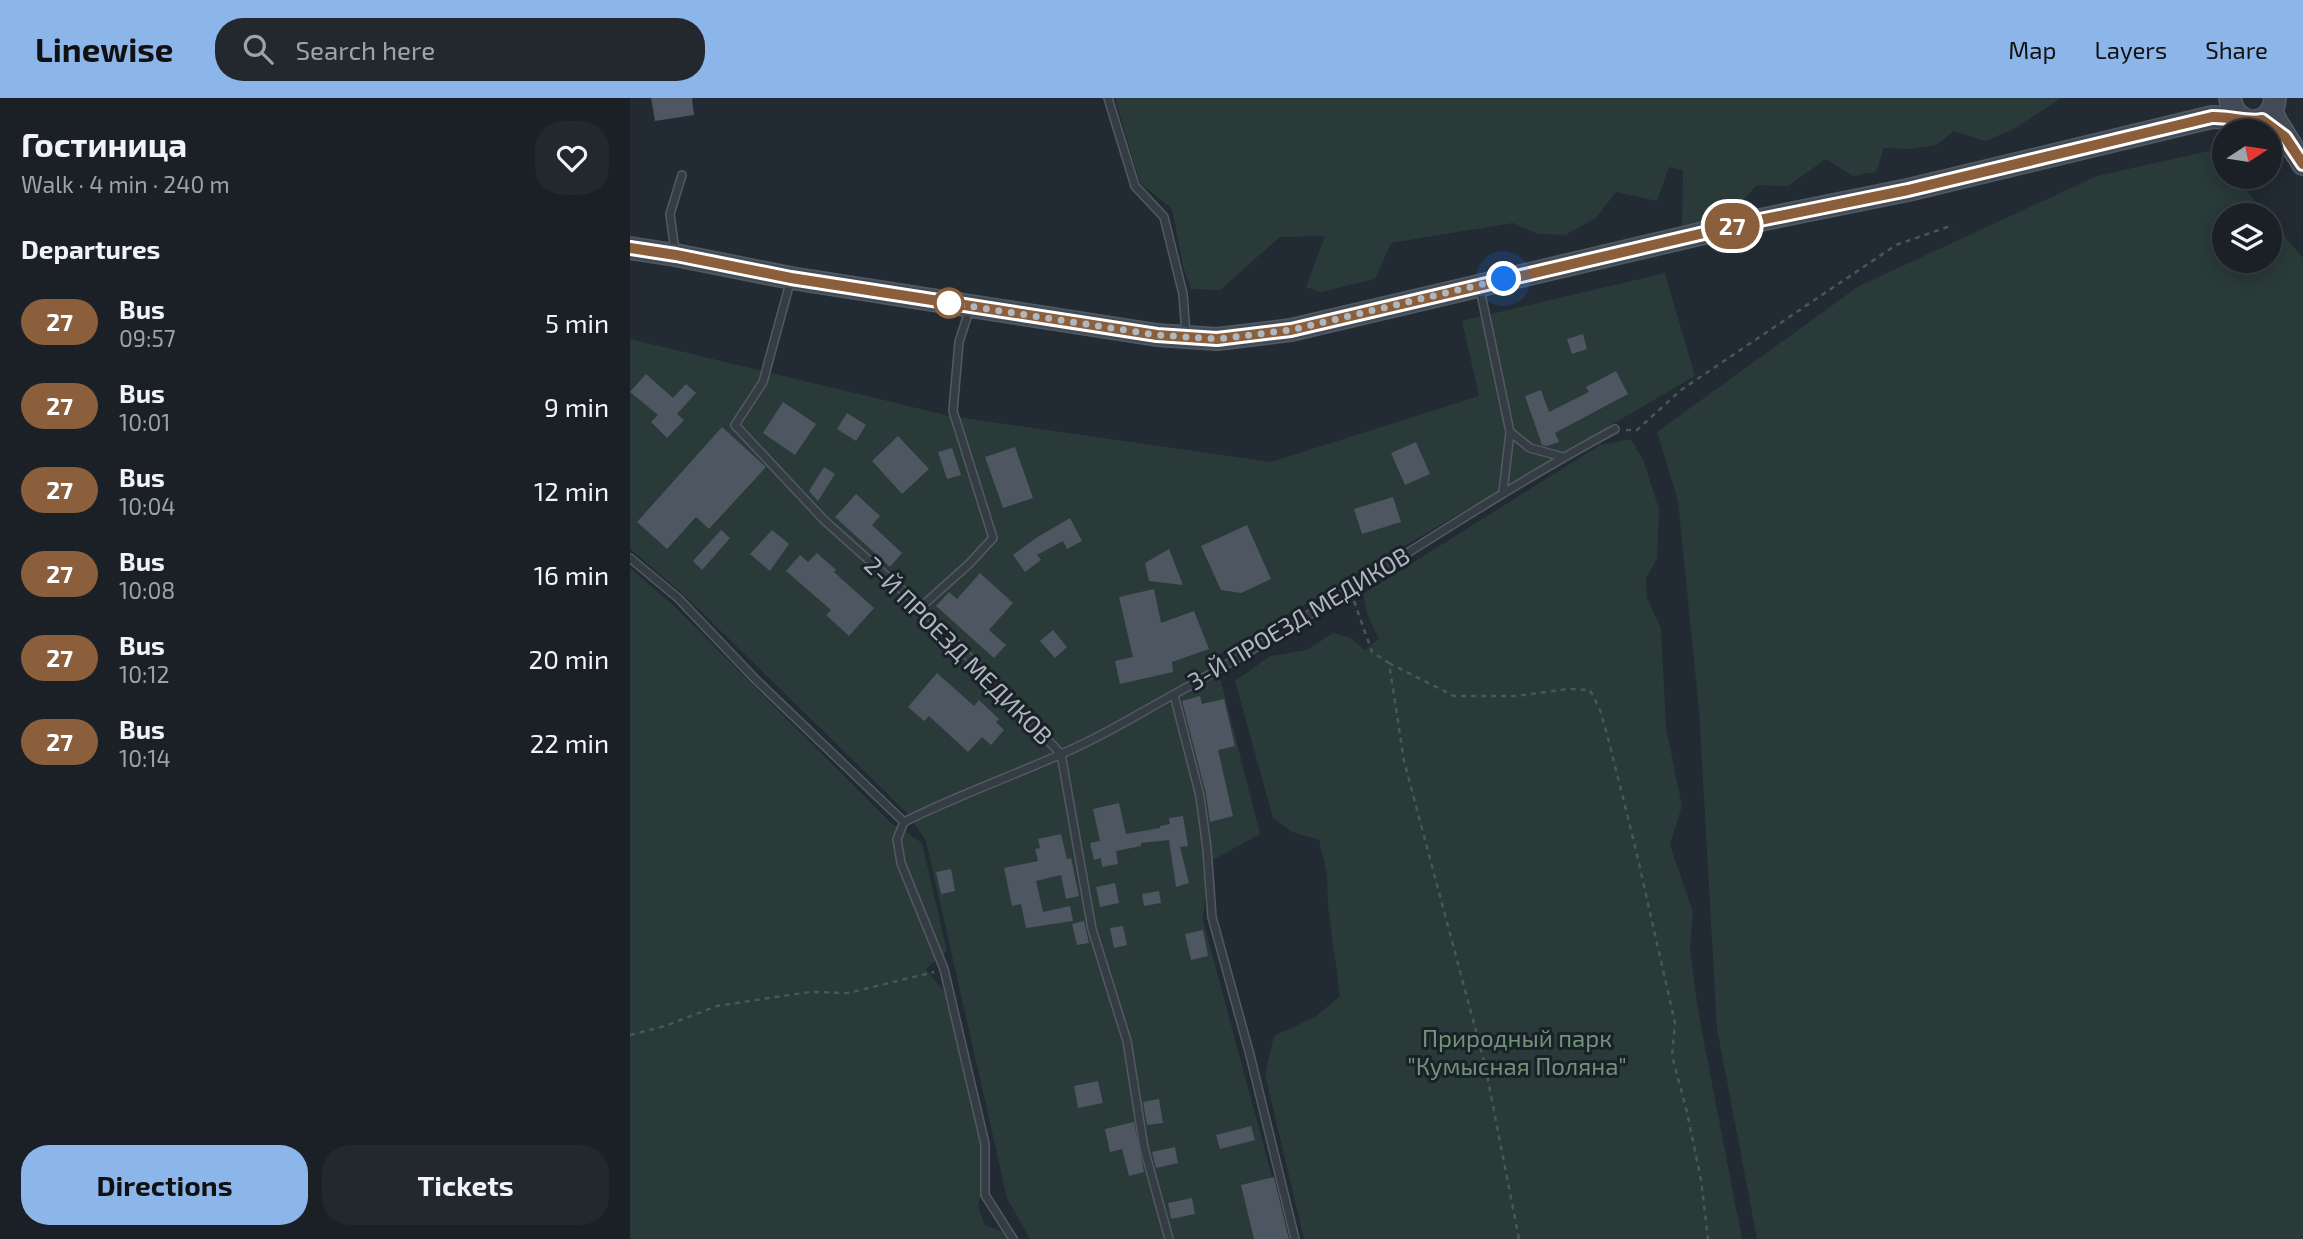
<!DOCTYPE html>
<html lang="en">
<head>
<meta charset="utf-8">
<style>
  body { margin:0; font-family:"Exo 2",sans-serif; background:#23282e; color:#f1f3f6; height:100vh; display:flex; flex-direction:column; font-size:26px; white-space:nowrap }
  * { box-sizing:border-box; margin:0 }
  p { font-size:23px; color:#9fa3a7 }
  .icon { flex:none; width:38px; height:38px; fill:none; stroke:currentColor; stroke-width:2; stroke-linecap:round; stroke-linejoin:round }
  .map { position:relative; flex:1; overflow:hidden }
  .details { display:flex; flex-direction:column; background:#1a2026; width:630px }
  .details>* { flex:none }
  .badge { padding:0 14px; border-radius:23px; font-size:24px; line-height:46px }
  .needle { width:46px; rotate:78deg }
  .tools { position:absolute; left:1582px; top:21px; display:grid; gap:14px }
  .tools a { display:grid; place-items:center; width:70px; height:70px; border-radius:50%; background:#1a2026; box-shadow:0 4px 18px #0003,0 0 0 2px #383e43; font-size:35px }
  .you { position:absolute; width:35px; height:35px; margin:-18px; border:5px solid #fff; border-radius:50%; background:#1a73e8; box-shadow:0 0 0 10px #1a73e833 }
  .map>.badge { position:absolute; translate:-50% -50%; box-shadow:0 0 0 4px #fff }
  h2 { padding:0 21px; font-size:26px; line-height:63px }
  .round { display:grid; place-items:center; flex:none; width:74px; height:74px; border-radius:28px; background:#23282e }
  .summary { display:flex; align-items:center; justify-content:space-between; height:119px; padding:0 21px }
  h1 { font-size:33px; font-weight:700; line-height:52px }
  .action { display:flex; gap:14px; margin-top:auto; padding:14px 21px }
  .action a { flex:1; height:80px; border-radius:28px; background:#8cb5e9; color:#111; font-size:28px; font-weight:700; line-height:80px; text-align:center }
  .action a+a { background:#23282e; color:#f1f3f6 }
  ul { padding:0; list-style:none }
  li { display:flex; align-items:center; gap:21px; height:84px; padding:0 21px }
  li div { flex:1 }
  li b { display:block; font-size:26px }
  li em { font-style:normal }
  li .badge { min-width:77px; font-weight:700; text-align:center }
  header { display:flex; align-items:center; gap:42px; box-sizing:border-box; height:98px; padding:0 35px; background:#8cb5e9; color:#111 }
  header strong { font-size:33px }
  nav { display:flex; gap:38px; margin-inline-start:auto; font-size:24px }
  .search { width:490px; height:63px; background:#23282e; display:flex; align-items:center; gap:18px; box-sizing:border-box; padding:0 24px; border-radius:28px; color:#9fa3a7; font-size:26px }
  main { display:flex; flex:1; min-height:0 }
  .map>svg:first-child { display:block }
  .green { fill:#293a39 }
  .building { fill:#4d5661 }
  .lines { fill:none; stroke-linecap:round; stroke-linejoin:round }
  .lane-casing { stroke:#525a61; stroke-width:10 }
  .secondary-casing { stroke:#525a61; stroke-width:24 }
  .path { stroke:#485758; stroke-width:2.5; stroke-dasharray:5 5; stroke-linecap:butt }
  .lane { stroke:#353c44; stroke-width:7 }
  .secondary { stroke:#434b56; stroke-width:21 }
  .line-casing { stroke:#fff; stroke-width:16 }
  .line { stroke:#8b5e3c; stroke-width:10 }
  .walk { stroke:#afb7c0; stroke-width:7; stroke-dasharray:0 12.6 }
  .stop-dot { fill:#fff; stroke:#8b5e3c; stroke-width:3.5 }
  .labels { text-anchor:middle; stroke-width:6; stroke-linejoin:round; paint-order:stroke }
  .street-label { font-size:24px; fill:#afb7c0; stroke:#1a2128 }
  .park-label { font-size:24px; fill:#719377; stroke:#1a2128 }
</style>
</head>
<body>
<header>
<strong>Linewise</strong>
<div class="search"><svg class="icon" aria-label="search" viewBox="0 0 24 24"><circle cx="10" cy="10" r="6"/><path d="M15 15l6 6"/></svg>Search here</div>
<nav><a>Map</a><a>Layers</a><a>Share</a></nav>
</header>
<main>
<section class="details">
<div class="summary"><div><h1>Гостиница</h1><p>Walk · 4 min · 240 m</p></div><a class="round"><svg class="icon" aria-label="heart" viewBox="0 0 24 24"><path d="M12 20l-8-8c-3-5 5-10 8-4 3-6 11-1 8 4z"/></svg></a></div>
<h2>Departures</h2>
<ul>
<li><span class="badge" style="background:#8b5e3c;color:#fff">27</span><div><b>Bus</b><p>09:57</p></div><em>5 min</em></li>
<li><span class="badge" style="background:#8b5e3c;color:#fff">27</span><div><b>Bus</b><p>10:01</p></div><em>9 min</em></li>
<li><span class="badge" style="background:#8b5e3c;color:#fff">27</span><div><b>Bus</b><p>10:04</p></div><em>12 min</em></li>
<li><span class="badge" style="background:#8b5e3c;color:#fff">27</span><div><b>Bus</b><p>10:08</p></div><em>16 min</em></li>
<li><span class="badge" style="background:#8b5e3c;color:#fff">27</span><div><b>Bus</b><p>10:12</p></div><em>20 min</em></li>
<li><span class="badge" style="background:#8b5e3c;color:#fff">27</span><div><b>Bus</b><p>10:14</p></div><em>22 min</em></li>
</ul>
<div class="action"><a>Directions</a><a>Tickets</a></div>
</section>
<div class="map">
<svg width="1673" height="1141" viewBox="0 0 1673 1141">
  <rect width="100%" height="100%" fill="#222a33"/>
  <path class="green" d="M485 0H1431L1382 32 1355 43 1324 33 1306 47 1280 51 1254 50 1246 74 1223 78 1196 61 1158 88 1127 87C1099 118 1096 125 1052 129L1053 72 1039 69 1027 103 986 94 966 120 935 137 908 136 883 125 761 145 745 181 691 194 676 189 695 138 650 139 590 192 561 191 553 168 542 111 510 85Z
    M1583 52 1594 66V79H1605L1637 117H1594V163H1640V120L1673 160V1141H1127L1087 931 1069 612 1048 403 1027 334 1229 188 1467 78Z
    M1035 175 1065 278 585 559 630 736 579 764 573 822 647 1097 655 1141H400L377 1100 296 743 278 716 52 495 0 451V241L320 318 641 364 849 298 832 223Z
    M1001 341 1014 364 1029 411 1027 460 1016 481 1017 500 1031 530 1036 629 1052 708 1040 747 1063 814 1060 850 1067 907 1112 1141H674L635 977 644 938 685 919 710 898 698 808 697 776 689 742 662 734 643 720 605 583 640 558 677 552 703 535 721 540 735 552 749 541 738 519 733 496 970 347Z
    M0 470 42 506 260 724 292 745 317 853 296 871 316 896 351 1047 352 1088 348 1109 355 1127 371 1133 377 1141H0Z"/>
  <path class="building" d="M21 0H62L64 17 25 23Z
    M953 236 957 251 942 256 937 241Z
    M986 273 998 296 925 335 929 344 917 348 912 347 895 298 911 292 919 314 959 294 956 289Z
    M16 276 43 300 56 286 66 295 47 316 54 322 37 340 21 324 28 317 0 294Z
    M153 304 186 326 165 357 133 335Z
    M217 315 236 327 226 343 207 331Z
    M92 329 136 369 79 431 66 419 37 451 7 424Z
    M268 338 299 371 272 396 242 363Z
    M786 344 800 376 775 387 761 355Z
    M385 349 403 400 373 410 355 359Z
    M322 350 331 377 317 381 308 354Z
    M194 369 205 376 188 403 179 393Z
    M226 396 250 418 242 427 272 455 260 469 205 419Z
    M763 399 771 424 732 436 724 411Z
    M440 420 452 443 437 451 433 443 407 457 411 462 395 474 383 457 406 440Z
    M617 427 641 481 611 495 591 492 571 448Z
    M91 432 100 440 72 472 63 463Z
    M142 432 159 446 140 473 120 456Z
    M539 451 553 487 519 483 515 465Z
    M187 455 206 472 204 474 244 510 219 538 196 517 201 512 156 473 170 457 178 464Z
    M350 475 383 505 359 532 376 547 364 560 306 508 319 494 327 501Z
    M524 491 531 525 564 513 579 551 542 564 543 574 490 586 485 563 503 559 489 499Z
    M423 532 437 549 425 560 410 543Z
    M307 575 344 608 349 602 369 621 366 624 374 632 361 647 352 639 338 654 299 618 294 623 278 609Z
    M570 598 572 606 594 601 605 648 588 652 603 718 580 724 576 696 552 603Z
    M489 705 496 736 530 730V728L540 726 539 720 553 718 558 748 550 749 559 785 546 789 539 742 511 745V748L486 753 488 766 472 769 471 760 464 762 460 745 470 743 463 711Z
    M431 736 437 761 441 760 449 798 436 801 431 777 406 783 413 814 440 808 443 823 396 830 391 806 382 808 374 770 408 763 405 751 410 750 408 741Z
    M321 771 325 793 311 796 306 774Z
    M485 785 489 805 470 809 466 789Z
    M529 793 531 805 514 808 512 796Z
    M454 823 459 845 447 847 442 826Z
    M493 828 497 847 484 850 480 830Z
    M573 832 578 858 561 862 555 836Z
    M468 983 473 1005 448 1010 444 988Z
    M529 1001 533 1025 517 1027 513 1004Z
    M504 1024 514 1074 499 1078 492 1051 480 1054 475 1031Z
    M621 1028 625 1042 590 1051 586 1037Z
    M545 1049 548 1065 526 1070 522 1054Z
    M644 1079 659 1141H624L611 1087Z
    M562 1100 565 1116 541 1121 538 1105Z"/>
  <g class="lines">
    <defs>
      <path id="lane" d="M478 0 505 88 534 119 553 196 556 237
        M45 153 40 116 52 77
        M161 181 133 284 105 327 194 422 291 509 431 656 462 831 497 943 514 1050 539 1141
        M850 191 880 334
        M873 394 880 334 900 350 933 359
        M0 460 48 500 126 582 274 724
        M291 509 339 466 363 440 323 313 329 244 340 210
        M544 597 570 698 577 751 582 819 620 957 665 1141
        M274 724C324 699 377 680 429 657 468 641 505 618 541 598 693 515 833 413 985 331
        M274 724 267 741 271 765 314 871 355 1046V1097L383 1141"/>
      <path id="secondary" d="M1600 0C1604 31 1643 31 1645 0
        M1642 13 1646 23 1673 66
        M0 150 45 157 161 180 527 237 587 241 661 232 1125 123 1278 92 1582 19 1611 20"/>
    </defs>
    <use href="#lane" class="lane-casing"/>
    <use href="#secondary" class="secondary-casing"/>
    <path class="path" d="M996 332H1007L1051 292 1266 147 1323 127
      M724 503 742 554 759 565 774 663 855 967 889 1141
      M759 565 824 598H886L938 591 960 592 970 612 978 640 1005 748 1045 925 1042 958 1057 1014 1071 1082 1078 1141
      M0 937 35 928 87 908 180 894 218 895 304 874"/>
    <use href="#lane" class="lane"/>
    <use href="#secondary" class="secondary"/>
  </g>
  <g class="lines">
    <defs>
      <path id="line" d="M0 150 46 157 161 180 527 237 587 241 661 232 1125 123 1278 92 1582 19C1598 18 1618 25 1632 22L1655 39 1673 66"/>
    </defs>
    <use href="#line" class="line-casing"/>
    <use href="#line" class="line"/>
    <path class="walk" d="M319 205 527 237 587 241 661 232 874 181"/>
  </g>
  <circle class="stop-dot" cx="319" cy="205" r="14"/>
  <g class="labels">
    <g class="street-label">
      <text transform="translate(669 521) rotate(-31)" y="8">3-Й ПРОЕЗД МЕДИКОВ</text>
      <text transform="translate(328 553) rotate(45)" y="8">2-Й ПРОЕЗД МЕДИКОВ</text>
    </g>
    <g class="park-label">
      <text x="887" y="949">Природный парк<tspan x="887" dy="28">"Кумысная Поляна"</tspan></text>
    </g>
  </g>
</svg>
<div class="tools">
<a><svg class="needle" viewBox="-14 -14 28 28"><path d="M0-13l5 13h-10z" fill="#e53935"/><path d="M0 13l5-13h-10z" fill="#9fa3a7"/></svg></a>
<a><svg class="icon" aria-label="layers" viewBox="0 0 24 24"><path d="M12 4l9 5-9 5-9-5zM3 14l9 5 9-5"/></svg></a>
</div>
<div class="you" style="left:874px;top:181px"></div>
<b class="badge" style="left:1102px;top:128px;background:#8b5e3c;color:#fff">27</b>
</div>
</main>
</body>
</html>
